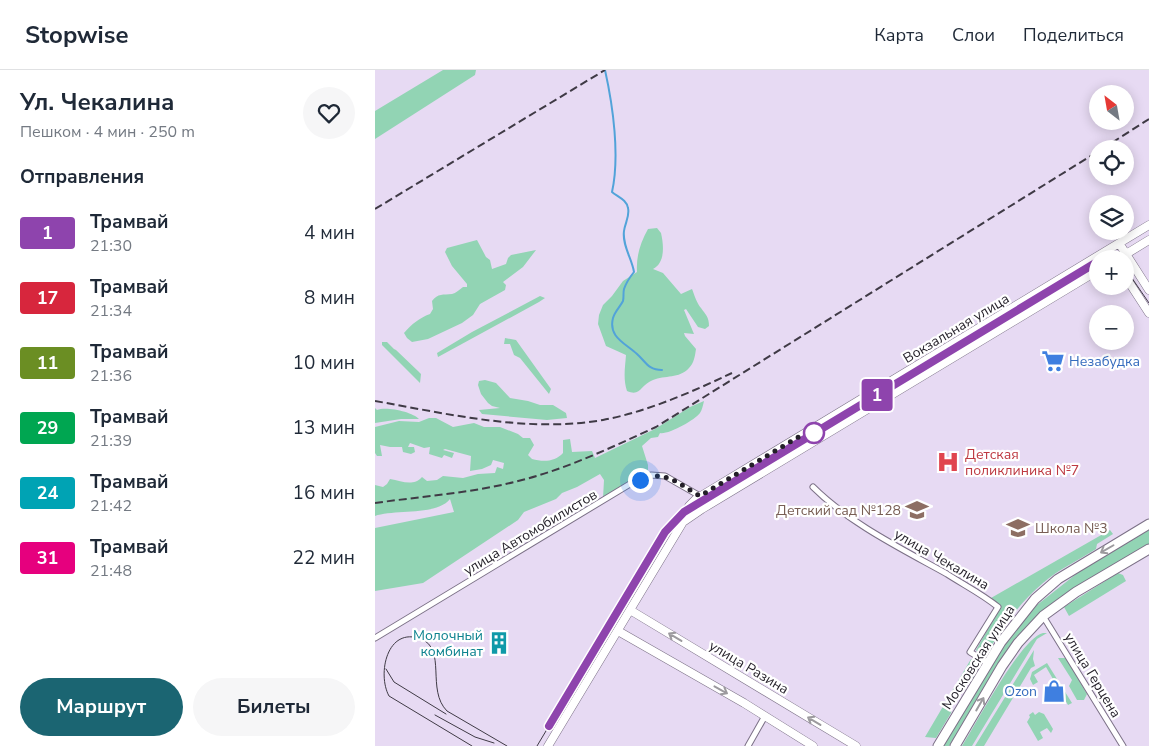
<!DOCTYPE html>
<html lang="ru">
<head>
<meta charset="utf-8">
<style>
  body { margin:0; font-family:"Nunito Sans",sans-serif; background:#f6f6f7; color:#1f2937; height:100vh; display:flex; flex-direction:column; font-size:19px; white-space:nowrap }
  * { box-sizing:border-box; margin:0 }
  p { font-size:16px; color:#747a83 }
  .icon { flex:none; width:28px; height:28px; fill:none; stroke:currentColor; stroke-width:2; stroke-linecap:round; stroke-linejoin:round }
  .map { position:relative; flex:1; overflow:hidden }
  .details { display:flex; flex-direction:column; background:#fff; width:375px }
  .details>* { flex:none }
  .badge { padding:0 10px; border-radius:4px; font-size:18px; line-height:32px }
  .needle { width:32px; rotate:329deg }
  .fabs { position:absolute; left:714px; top:15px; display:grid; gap:10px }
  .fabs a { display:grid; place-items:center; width:45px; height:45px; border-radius:50%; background:#fff; box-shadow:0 2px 12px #0003; font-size:25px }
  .you { position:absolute; width:25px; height:25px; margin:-12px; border:4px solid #fff; border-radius:50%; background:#1a73e8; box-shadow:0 0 0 8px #1a73e833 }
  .map>.badge { position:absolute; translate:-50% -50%; box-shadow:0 0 0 2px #fff }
  h2 { padding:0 20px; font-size:19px; line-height:45px }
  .round { display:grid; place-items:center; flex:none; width:52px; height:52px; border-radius:26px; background:#f6f6f7 }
  .overview { display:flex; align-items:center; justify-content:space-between; height:85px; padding:0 20px }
  h1 { font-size:24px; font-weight:700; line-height:38px }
  .primary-button { display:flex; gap:10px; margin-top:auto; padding:10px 20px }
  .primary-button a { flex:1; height:58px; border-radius:30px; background:#1b6572; color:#fff; font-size:20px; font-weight:700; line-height:58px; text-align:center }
  .primary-button a+a { background:#f6f6f7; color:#1f2937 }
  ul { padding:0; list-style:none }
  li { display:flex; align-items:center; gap:15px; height:65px; padding:0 20px }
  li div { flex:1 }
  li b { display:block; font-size:19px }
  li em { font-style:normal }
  li .badge { min-width:55px; font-weight:700; text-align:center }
  header { display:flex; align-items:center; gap:30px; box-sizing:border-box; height:70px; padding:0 25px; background:#fff; border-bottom:1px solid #e0e1e3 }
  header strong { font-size:24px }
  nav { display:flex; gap:28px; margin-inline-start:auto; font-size:18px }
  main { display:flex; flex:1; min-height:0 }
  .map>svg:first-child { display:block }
  .green { fill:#92d4b4 }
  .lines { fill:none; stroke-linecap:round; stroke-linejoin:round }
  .stream { stroke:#52a3d9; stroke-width:2 }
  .street-casing { stroke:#7c7187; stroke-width:7 }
  .secondary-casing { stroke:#7c7187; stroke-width:9 }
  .primary-casing { stroke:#7c7187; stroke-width:11 }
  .street { stroke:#fff; stroke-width:5 }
  .secondary { stroke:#fff; stroke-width:8 }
  .primary { stroke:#fff; stroke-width:9 }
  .tram { stroke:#3f3a45; stroke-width:1 }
  .rail { stroke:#3f3a45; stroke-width:2; stroke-dasharray:8 4; stroke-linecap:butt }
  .oneway { stroke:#9c9a9e }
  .line-casing { stroke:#fff; stroke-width:11 }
  .line { stroke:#8e44ad; stroke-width:8 }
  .walk { stroke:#231f28; stroke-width:5; stroke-dasharray:0 9 }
  .stop-dot { fill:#fff; stroke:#8e44ad; stroke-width:2.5 }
  .labels { text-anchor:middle; stroke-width:4.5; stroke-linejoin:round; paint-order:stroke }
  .street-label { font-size:14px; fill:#231f28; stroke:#fff }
  .shop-label { font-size:14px; fill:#366cbe; stroke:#fff; text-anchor:start }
  .health-label { font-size:14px; fill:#be3a42; stroke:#fff; text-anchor:start }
  .education-label { font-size:14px; fill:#785e54; stroke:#fff; text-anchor:end }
  .culture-label { font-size:14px; fill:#0d838f; stroke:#fff; text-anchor:end }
</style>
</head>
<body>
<header>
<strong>Stopwise</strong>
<nav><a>Карта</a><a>Слои</a><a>Поделиться</a></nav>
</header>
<main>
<section class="details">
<div class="overview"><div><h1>Ул. Чекалина</h1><p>Пешком · 4 мин · 250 m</p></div><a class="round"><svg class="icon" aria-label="heart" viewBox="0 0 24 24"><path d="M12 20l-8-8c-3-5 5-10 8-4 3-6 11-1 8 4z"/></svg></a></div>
<h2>Отправления</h2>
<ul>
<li><span class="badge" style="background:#8e44ad;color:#fff">1</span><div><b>Трамвай</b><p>21:30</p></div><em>4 мин</em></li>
<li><span class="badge" style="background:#d7263d;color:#fff">17</span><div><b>Трамвай</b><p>21:34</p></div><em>8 мин</em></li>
<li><span class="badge" style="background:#6b8e23;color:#fff">11</span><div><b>Трамвай</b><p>21:36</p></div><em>10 мин</em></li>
<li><span class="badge" style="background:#00a651;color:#fff">29</span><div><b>Трамвай</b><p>21:39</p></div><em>13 мин</em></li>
<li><span class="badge" style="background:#00a3b4;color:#fff">24</span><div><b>Трамвай</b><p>21:42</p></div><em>16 мин</em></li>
<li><span class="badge" style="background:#e6007e;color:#fff">31</span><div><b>Трамвай</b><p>21:48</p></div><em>22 мин</em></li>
</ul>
<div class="primary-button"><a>Маршрут</a><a>Билеты</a></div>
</section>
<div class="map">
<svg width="774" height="676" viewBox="0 0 774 676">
  <rect width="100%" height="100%" fill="#e7daf3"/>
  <path class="green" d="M68 0H101L100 5 0 69V41Z
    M282 158 286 163C289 176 290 193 278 199L288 203 306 224 317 219C319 224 322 234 326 238 331 245 334 247 334 256L330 259 323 257 311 239 309 240 319 264 309 263 310 266 321 279C320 286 319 293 314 298 304 309 290 305 278 310 265 315 266 327 252 321 248 309 250 298 251 285L231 276 223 254 224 245 228 235 237 226 248 211 262 202C261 187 265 173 273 159Z
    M102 170 111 187 115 190 117 199 131 194 133 188 136 185 161 180 148 197 128 212 131 215 130 220 105 234 98 245 87 253 53 269 37 272 32 268 29 263C37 254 44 248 55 244L58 239 57 231C63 223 68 225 77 224 81 223 84 220 88 217H92V214L77 196 70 182 72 178Z
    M165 226 170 228 164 232 63 287 62 283 97 262Z
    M130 268 141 270 176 319 174 324 145 288 139 285 135 274H129Z
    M7 272H12L19 279 21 280 43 301 46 304 45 313 7 275Z
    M110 310 121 313 135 328 153 331 165 335H178L191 343 192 348 172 350 107 344 104 340 125 338 117 336 113 333 106 324 103 315 104 311Z
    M329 331C328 335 327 340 325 343 320 350 293 365 285 363L283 367 276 368 267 376 273 395V401L228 428 229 410 225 404 202 417 187 423 181 429 149 442 143 450 48 513 0 521V458L79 442 75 429C62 446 19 439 0 446V415L8 417 12 414 15 409C27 411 38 417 47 407L52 411 62 410 68 406 88 408 103 404 120 403 122 397 128 399 129 393 118 390 116 395 107 399 95 401 96 386 70 379 68 380 79 383 77 388 69 385 67 388 54 384 55 377 49 378 35 373 33 377H39L40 382 36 384 28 382 27 377H15L5 375 7 386H2L0 383V357L24 351 44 352 54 348H61L78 357 99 353 109 357H125L143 364 148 368H155L159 375 153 385 157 389C168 392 180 392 188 383V370L195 369 197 382 217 381 220 388 280 359 315 337Z
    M0 338 2 340C11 336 38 342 44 349H26L0 353Z
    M735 460 738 464 722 474 721 479C704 490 684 499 668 513 645 532 628 557 612 583L605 586 601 580 626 536 616 528Z
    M774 460V474L699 519 622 596 574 676H568L617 594 643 556 662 535 705 501Z
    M743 503 748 505 751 511 694 546 689 537Z
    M668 563H672L662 569 597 676H587C601 654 646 568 668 563Z
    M659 580 658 589 660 596 656 598 609 676H600Z
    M683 588H691L712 624 709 630H702L694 616 697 610Z
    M596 589 603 592 605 595 596 611 590 614 577 636 576 643 561 668 550 667Z
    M672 593 697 633 693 635 671 597 659 605 663 612 658 615 655 609 657 602Z
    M658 642 660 645 664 642 669 644 678 659 676 663 672 658 665 662 668 668 663 671 652 652 655 647 654 645Z"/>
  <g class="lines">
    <path class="stream" d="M230 0C238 36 245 86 237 122 243 127 252 130 253 138 255 146 250 153 249 161 247 175 257 189 259 202 255 207 251 213 249 219 248 223 249 227 248 231 245 237 240 241 238 248 233 267 250 273 262 284 271 292 273 300 287 300"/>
    <defs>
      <path id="street" d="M438 417C474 453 527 479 572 504 589 515 607 524 623 537L595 582 613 593
        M668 546 748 676
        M0 568 255 414 276 405 290 406 325 426
        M373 676 390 646"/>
      <path id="secondary" d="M744 173 774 220
        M743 189 774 170
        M750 206 774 243
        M308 452 327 439 722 201
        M255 540 481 676
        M243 561 369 633 438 676
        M173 676 308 452 314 436 321 429 774 155"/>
      <path id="primary" d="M563 676 626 572 660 529 683 509 774 454
        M580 676 627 596 643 573 668 546 701 522 774 479"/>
    </defs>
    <use href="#street" class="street-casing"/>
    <use href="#secondary" class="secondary-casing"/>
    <use href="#primary" class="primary-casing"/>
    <use href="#street" class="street"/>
    <use href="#secondary" class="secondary"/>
    <use href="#primary" class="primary"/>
    <path class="tram" d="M730 189H740
      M750 198 774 233
      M11 599 19 612 71 644
      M60 645 100 667 119 673
      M97 676 14 626C2 604 12 556 46 569 72 579 51 620 72 641L132 676
      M162 676 290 462 309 442 722 192"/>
    <path class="rail" d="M727 79 774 49
      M0 139 230 0
      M0 331C74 344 152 363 228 350 271 342 317 322 357 303
      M0 433C49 426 99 423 147 410 194 398 237 377 281 357L722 82"/>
  </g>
  <defs><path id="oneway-shaft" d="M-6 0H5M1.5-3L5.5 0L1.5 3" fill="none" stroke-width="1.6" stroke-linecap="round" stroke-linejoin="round" transform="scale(1.25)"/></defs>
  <g class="oneway">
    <use href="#oneway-shaft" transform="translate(732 479) rotate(150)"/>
    <use href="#oneway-shaft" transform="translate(300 567) rotate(-149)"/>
    <use href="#oneway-shaft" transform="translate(346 620) rotate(29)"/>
    <use href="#oneway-shaft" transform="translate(605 634) rotate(-60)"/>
    <use href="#oneway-shaft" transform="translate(439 651) rotate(-149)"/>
  </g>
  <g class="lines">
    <defs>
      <path id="line" d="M174 656 290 462 309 442 722 192"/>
    </defs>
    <use href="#line" class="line-casing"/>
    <use href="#line" class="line"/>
    <path class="walk" d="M265 410C289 398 305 415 325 426L440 357 439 363"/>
  </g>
  <defs>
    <symbol id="supermarket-bare" viewBox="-9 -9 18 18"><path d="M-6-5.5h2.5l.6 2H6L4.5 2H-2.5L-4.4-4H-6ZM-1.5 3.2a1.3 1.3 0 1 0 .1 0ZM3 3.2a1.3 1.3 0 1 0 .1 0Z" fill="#3f7fe0" stroke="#fff" stroke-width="2.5" paint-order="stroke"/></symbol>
    <symbol id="hospital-bare" viewBox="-9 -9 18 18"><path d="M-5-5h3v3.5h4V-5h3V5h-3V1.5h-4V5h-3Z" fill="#e0444e" stroke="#fff" stroke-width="2.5" paint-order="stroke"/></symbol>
    <symbol id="school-bare" viewBox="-9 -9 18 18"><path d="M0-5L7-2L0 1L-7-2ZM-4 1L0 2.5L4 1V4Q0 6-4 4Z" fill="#8d6e63" stroke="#fff" stroke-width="2.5" paint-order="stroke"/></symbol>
    <symbol id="building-bare" viewBox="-9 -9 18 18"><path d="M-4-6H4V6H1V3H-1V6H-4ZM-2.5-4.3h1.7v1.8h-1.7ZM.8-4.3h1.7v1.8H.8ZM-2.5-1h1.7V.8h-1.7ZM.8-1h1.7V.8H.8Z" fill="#0f9aa8" stroke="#fff" stroke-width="2.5" paint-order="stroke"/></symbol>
    <symbol id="shop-bare" viewBox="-9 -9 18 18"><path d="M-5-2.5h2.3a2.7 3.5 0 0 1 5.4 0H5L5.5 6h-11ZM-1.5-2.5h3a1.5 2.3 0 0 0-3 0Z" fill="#3f7fe0" stroke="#fff" stroke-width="2.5" paint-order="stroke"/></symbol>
  </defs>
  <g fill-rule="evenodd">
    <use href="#supermarket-bare" x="662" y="275" width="32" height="32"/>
    <use href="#hospital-bare" x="557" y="376" width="32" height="32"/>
    <use href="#school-bare" x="526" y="424" width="32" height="32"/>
    <use href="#school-bare" x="627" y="442" width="32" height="32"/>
    <use href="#building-bare" x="108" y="557" width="32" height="32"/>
    <use href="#shop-bare" x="663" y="605" width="32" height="32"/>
  </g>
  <circle class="stop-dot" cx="439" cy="363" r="10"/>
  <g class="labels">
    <g class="street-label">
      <text transform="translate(581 258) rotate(-31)" y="5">Вокзальная улица</text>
      <text transform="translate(155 462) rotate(-31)" y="5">улица Автомобилистов</text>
      <text transform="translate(567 489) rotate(30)" y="5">улица Чекалина</text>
      <text transform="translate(603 587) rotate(-57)" y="5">Московская улица</text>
      <text transform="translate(374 597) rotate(31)" y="5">улица Разина</text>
      <text transform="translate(718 605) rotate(59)" y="5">улица Герцена</text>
    </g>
    <g class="shop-label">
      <text x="694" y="296">Незабудка</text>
      <text x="662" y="626" text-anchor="end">Ozon</text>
    </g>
    <g class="health-label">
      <text x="590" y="389">Детская<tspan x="590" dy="16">поликлиника №7</tspan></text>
    </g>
    <g class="education-label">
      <text x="526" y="445">Детский сад №128</text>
      <text x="660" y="463" text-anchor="start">Школа №3</text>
    </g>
    <g class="culture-label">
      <text x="108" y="570">Молочный<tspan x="108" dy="16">комбинат</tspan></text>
    </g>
  </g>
</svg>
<div class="fabs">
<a><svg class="needle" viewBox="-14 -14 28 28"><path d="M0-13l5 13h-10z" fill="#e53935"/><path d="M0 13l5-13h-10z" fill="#747a83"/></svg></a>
<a><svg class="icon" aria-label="locate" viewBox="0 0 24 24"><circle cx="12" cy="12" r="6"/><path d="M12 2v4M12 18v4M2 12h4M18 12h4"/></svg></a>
<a><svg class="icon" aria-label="layers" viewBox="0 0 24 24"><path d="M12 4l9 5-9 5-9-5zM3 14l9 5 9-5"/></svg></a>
<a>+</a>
<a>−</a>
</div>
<div class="you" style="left:265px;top:410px"></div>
<b class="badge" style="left:502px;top:325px;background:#8e44ad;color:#fff">1</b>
</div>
</main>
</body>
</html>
